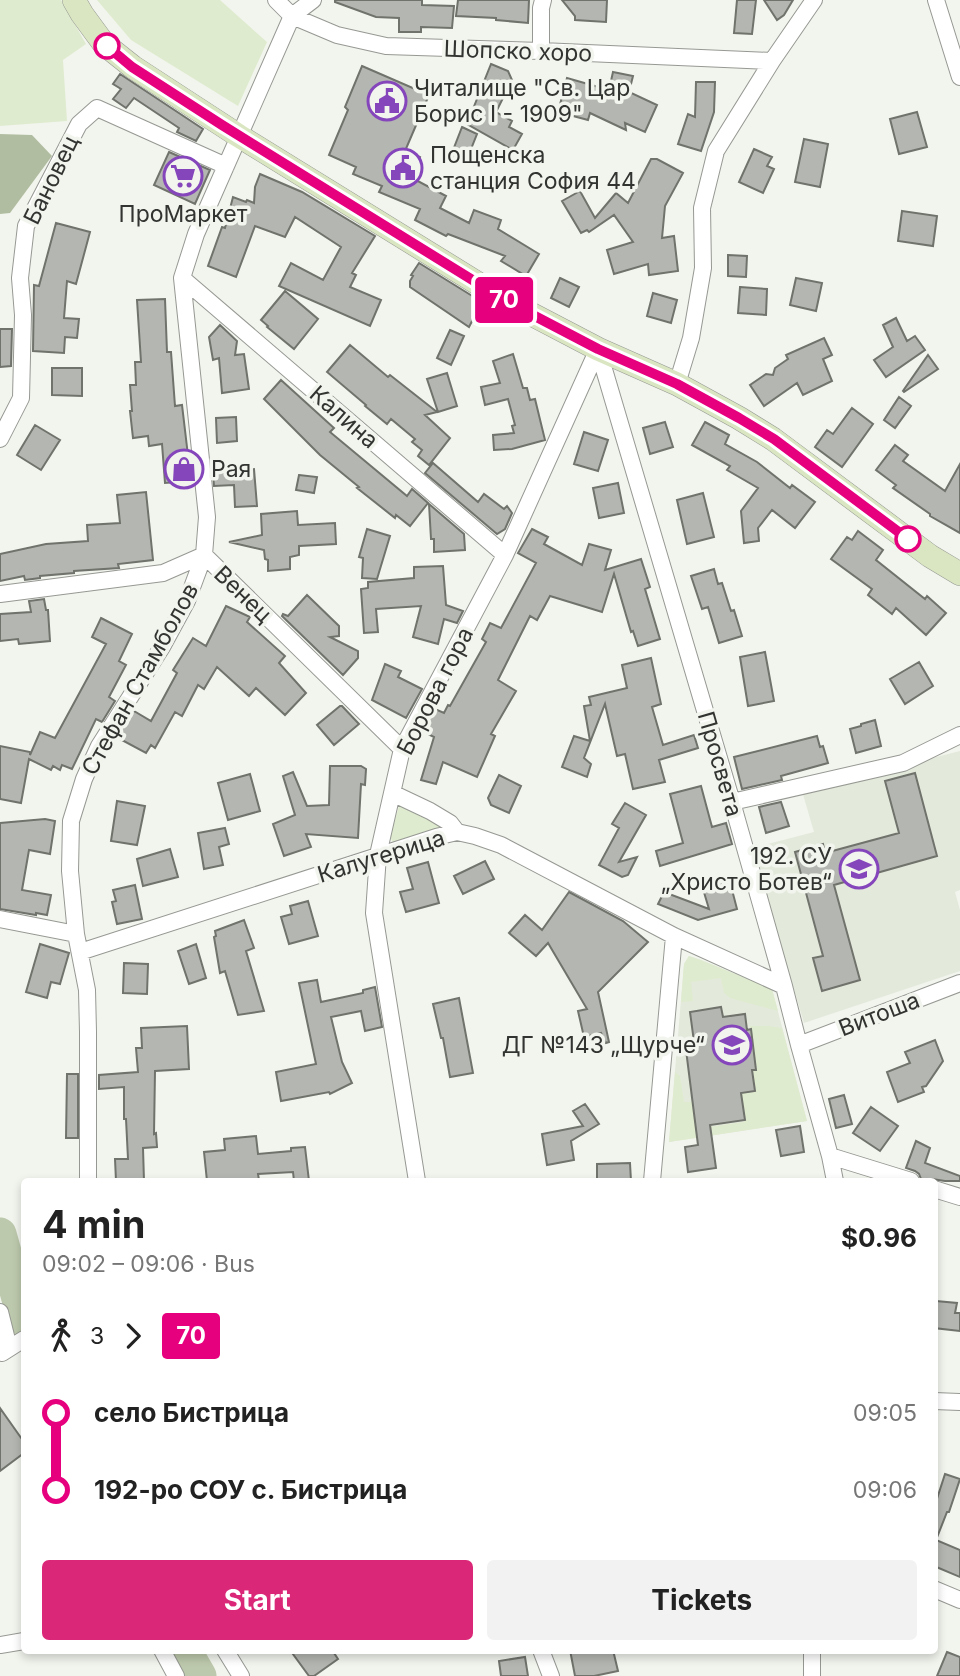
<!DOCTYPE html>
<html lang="en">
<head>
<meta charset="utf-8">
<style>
  body { margin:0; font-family:Inter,sans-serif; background:#f2f2f2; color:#222; height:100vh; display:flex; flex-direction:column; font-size:26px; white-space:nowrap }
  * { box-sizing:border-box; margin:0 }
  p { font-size:23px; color:#767676 }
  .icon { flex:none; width:38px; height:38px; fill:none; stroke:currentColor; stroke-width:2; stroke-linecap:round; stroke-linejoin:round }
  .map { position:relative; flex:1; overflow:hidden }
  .details { position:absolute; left:21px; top:1178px; width:917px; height:476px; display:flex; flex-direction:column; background:#fff; border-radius:7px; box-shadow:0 4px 10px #0003 }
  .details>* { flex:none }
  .badge { padding:0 14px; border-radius:5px; font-size:24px; line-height:46px }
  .map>.badge { position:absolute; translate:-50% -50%; box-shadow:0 0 0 4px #fff }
  .legs { display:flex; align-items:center; gap:10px; height:77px; padding:0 21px; font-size:23px }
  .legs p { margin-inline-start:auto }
  .summary { display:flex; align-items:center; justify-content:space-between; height:119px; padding:0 21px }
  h1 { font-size:38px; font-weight:700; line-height:52px }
  .button { display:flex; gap:14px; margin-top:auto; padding:14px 21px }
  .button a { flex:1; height:80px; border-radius:7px; background:#db2777; color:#fff; font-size:28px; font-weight:700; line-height:80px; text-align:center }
  .button a+a { background:#f2f2f2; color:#222 }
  ul { padding:0 21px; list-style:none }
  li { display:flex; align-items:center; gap:24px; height:77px; font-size:26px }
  li i { display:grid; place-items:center; width:10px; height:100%; margin:0 9px; background:currentColor }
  li i::after { content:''; width:18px; height:18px; margin:-9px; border:5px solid; border-radius:50%; background:#fff }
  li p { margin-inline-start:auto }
  li:first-child i { background:linear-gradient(#0000 50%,currentColor 0) }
  li:last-child i { background:linear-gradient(currentColor 50%,#0000 0) }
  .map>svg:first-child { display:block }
  .built { fill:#e3e9db }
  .green { fill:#dfebce }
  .forest { fill:#b1bda0 }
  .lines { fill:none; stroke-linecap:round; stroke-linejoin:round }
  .river { stroke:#bdc9ac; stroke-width:33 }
  .building { fill:#b4b7b1; stroke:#70726c; stroke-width:2 }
  .street-casing { stroke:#969993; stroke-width:18 }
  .secondary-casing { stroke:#969993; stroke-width:24 }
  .street { stroke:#fff; stroke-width:16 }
  .secondary { stroke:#dae6c2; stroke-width:23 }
  .line-1-casing { stroke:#fff; stroke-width:16 }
  .line-1 { stroke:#e6007e; stroke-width:10 }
  .stop-1-dot { fill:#fff; stroke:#e6007e; stroke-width:3.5 }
  .labels { text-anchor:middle; stroke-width:7; stroke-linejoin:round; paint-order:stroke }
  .street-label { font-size:23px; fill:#323431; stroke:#f2f5ee }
  .poi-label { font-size:23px; fill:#323431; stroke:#f2f5ee; text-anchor:start }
</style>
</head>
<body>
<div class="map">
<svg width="960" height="1676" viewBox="0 0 960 1676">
  <rect width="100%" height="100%" fill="#f2f5ee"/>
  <path class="built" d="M960 751V890L955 892 960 910V971L804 1023 752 848 814 832 802 791Z
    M689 956 701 960 772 989 807 1121 669 1142 684 964Z"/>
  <path class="green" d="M0 0H61L86 44 63 60 67 121 0 126Z
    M97 0H220L267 42 238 106 131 40Z
    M399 806 443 827V830L394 844 390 837Z
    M689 956 701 960 772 989 778 1011 730 998 724 993 721 978 691 982 693 1001 681 1002 684 964Z
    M750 1026H768L782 1028 807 1121 669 1142 675 1072 680 1076 684 1102H693L696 1129 744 1122 741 1093 755 1091 752 1070 756 1069Z"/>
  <path class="forest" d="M0 134 32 135 52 156 10 213 0 214Z"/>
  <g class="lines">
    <path class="river" d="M0 1234 24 1320
      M185 1650 200 1676"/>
  </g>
  <path class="building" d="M335 0H422V5L454 6 452 28 421 27V32H399V18L376 17 335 2Z
    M458 0H529L528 23 496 20V18L456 16Z
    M562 0H607L606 22 575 20V16Z
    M737 0H756L752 34 734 33Z
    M764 0H793L784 15 777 20Z
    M491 64 508 71 512 80 496 112 512 121 509 127 522 134 513 150 467 124Z
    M362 66 429 95 405 151 420 157 412 178 446 196 440 208 469 223 474 210 501 220 498 229 539 254 526 276 501 261 505 256 448 234 446 236 415 220 420 209 379 192 382 186 353 174 356 167 329 155 348 110 345 107Z
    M613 72 633 76 629 92 657 105 645 132 625 123 626 130 590 113 588 120 558 112 567 78 609 90Z
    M120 74 203 129 196 141 177 132 179 128 134 98 126 108 113 99 121 89 113 84Z
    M696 82H715L714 112 701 151 678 144 688 114 695 117Z
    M917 112 927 147 899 154 890 119Z
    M462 127 477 134 465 164 450 158Z
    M804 139 828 144 820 187 795 182Z
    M754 149 772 157 767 166 774 169 763 193 739 182Z
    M169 152 210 170 195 204 154 185Z
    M651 159H657L683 173 665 206 662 238 674 236 678 271 649 275 648 264 614 274 607 250 633 242 614 215 589 232 587 230 581 233 562 201 580 191 595 218 616 193 628 203Z
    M260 174 302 192 375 236 352 273 356 275 350 287 381 300 370 326 279 286 291 263 323 280 341 247 295 217 285 237 255 226 236 277 208 266 222 227 225 228 233 197 246 202 247 200 254 203 255 187Z
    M902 211 937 216 933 246 898 241Z
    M56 223 90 232 76 284 67 281 64 318 79 319 77 338 65 337 64 353 33 351 34 285 39 286Z
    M728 255 747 256 746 277 728 276Z
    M419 263 482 302 469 327 410 287V281L413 276 411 275Z
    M560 278 579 287 569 307 551 298Z
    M796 278 822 283 816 311 790 305Z
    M740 287 767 289 766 315 738 313Z
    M285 291 318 319 294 349 267 327 268 326 261 320Z
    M653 293 677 300 671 323 647 316Z
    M165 299 167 352H171L175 406 182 405 191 481 165 483 162 444 149 446 148 436 133 438 130 411H132L130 385H136L135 362H141L137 300Z
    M896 318 907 341 915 336 925 350 886 377 874 360 893 347 883 325Z
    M220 325 237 341 235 355 244 354 249 389 222 393 219 358 213 360 209 337Z
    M0 329H12L11 366 0 367Z
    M450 330 464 336 451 365 437 358Z
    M824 338 832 355 823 359 832 381 803 395 797 383 764 406 750 385 766 374 773 375 775 368 788 359 786 355Z
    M350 345 388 377 390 375 437 412 425 415 450 438 429 465 418 456 422 450 412 442 415 439 391 419 387 424 365 406 366 405 327 372Z
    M513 354 523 388H527L530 400 535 399 545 440 512 449 494 450 493 435 514 433 512 426 515 425 508 399 485 405 481 387 500 383 493 361Z
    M928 355 938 369 904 392 903 391Z
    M52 368H82V396L52 395Z
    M447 373 457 406 438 412 427 379Z
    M281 380 334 428 330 432 407 496 412 489 428 503 410 526 396 515 395 518 357 488 359 487 320 455 264 399Z
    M899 397 911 406 895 428 884 420Z
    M852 408 873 424 842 467 815 447 827 430 833 434Z
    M236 417 237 441 217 443 216 418Z
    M665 422 673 447 650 454 643 428Z
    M705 422 729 435 725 444 757 462 790 488 792 485 815 502 795 528 772 510 758 528 759 541 744 543 741 511 758 488 727 470 730 466 692 445Z
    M35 425 60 440 41 470 17 455Z
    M584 432 608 440 598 471 574 464Z
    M895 445 908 455 903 461 945 491 960 464V533L930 516V514L893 488 896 485 876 470Z
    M433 463 478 502 484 494 504 509 507 506 512 513 505 529 497 534 425 473Z
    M254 469 257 506 235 507 234 485 214 486 213 474Z
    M299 475 317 477 314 493 296 490Z
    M618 483 624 513 599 518 593 488Z
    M146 492 153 560 118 564 119 568 74 571V573L40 576V578L25 580 24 576 0 581V554L46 544 88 541 87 525 120 523 117 495Z
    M703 493 714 537 687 544 677 500Z
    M429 504 464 534 465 550 434 552V539H431Z
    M297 511 298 525 335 523 336 544 299 546V555L290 557V569L268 571V560L265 559 264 550 229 542 262 535 261 514Z
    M367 529 390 536 377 579 362 578 363 558 359 557Z
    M532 529 548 537 544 544 582 565 589 544 611 550 605 570 641 559 650 587 645 589 660 639 638 646 633 631 631 632 614 574 602 612 550 596 537 620 530 616 498 680 516 691 491 734 495 736 477 777 443 762 436 784 421 780 434 737 428 734 430 730 425 728 435 709 444 713 448 705 450 706 486 642 482 639 490 623 501 628 536 563 518 553Z
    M858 531 883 550 876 560 925 599 927 596 946 613 926 635 896 608 892 614 868 595 872 589 831 559 847 537 852 540Z
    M443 566 446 605 463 611 457 623 444 619 438 644 413 637 421 606 376 609 378 632 364 633 361 589 368 588V582L414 578V567Z
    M714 569 718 584 722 583 731 611 734 610 742 636 719 643 708 607 702 609 691 576Z
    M307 595 339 626V636L330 637 358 651V658L343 675 282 616 283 614 288 616Z
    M44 599 46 610H48L50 641 19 644 18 639 0 641V614L31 612 29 601Z
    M226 606 250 617 247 622 285 656 279 663 306 693 285 715 256 688 249 696 217 667 204 689 198 685 182 716 175 712 155 748 151 745 146 753 120 739 123 733 120 732 134 711 151 721 177 673 173 670 193 638 206 646Z
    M101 618 132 634 119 661 126 665 109 697 115 701 102 722 96 719 72 769 62 765 60 770 53 766 51 770 29 759 21 803 0 799V746L30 752V755L40 732 55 738 106 644 92 637Z
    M765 652 774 701 748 706 740 657Z
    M651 658 661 704 652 707 663 745 694 735 698 748 659 760 665 782 633 789 625 754 617 756 605 704 584 758 591 764 587 777 562 767 574 736 590 741 584 706 591 705 589 697 627 688 622 665Z
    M919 662 933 686 905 704 890 679Z
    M385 664 401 671 398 677 422 689 406 718 372 700Z
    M340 706H342L359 724 334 745 317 725Z
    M875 720 881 746 856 753 850 729 861 726V724Z
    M817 736 820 747 823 746 828 763 781 776 782 780 742 789 734 757Z
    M330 766H361L366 769 365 785 361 784 358 838 306 834 311 847 284 856 273 824 295 815 283 776 293 772 307 806 329 805Z
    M915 773 937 856 834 885 860 980 822 991 813 958 823 956 795 852 823 844 825 853 899 833 885 781Z
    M250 774 260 811 228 820 218 783Z
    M499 775 521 786 509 813 491 805 488 798Z
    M701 786 712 827 726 823 732 844 660 866 656 851 683 843 670 794Z
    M117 801 145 806 137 845 111 841Z
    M781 802 789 826 766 833 759 807Z
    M625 803 646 815 619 862 637 857 628 875 622 877 599 865 619 828 612 824Z
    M45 819 55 821 50 854 29 850 22 890 51 895 47 915 36 913V915L0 909V823Z
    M225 828 229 844 219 847 223 865 204 869 198 833Z
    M170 849 178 877 143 886 137 859Z
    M485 861 494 879 463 894 454 876Z
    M428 862 439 903 406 912 400 892 413 889 407 868Z
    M730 882 737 909 698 920 658 904 664 892 709 909 703 889Z
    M135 885 142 919 117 924 112 902 116 901 113 890Z
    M569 892 623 921 648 942 598 992 609 1042 606 1043 601 1033 584 1037 578 1011 587 1009 548 943 536 956 509 933 525 915 542 930Z
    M308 901 318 936 289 944 281 917 292 914 290 906Z
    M244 920 254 948 246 951 264 1011 238 1015 225 971 220 973 214 937 216 936 215 931Z
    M40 944 69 953 60 984 51 982 47 998 26 992Z
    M196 944 206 978 189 984 178 951Z
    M124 963 148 964 147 994 123 993Z
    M317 980 321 1002 363 993V990L375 987 382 1027 365 1031 361 1011 331 1017 342 1062 352 1083 330 1094 329 1092 281 1101 276 1072 316 1064 299 983Z
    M459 998 473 1073 450 1077 443 1038H441L433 1004Z
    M721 1007 723 1017 745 1014 747 1030 751 1029 756 1070H752L755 1091 741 1093 745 1120 710 1125 716 1168 688 1172 685 1147 698 1145 686 1050 695 1049 690 1012Z
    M187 1026 189 1069 155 1071 154 1134 156 1133 157 1147 143 1148 144 1181H116L115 1159H128L126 1119H124V1087L99 1089V1075L138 1072 136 1048H142L141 1028Z
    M935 1040 943 1061 926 1086 922 1087 924 1092 898 1102 887 1072 910 1063 905 1052Z
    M67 1074H78V1138H66Z
    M844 1095 852 1124 836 1128 829 1099Z
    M585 1104 599 1124 571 1141 574 1160 547 1165 542 1134 583 1126 573 1111Z
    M871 1107 898 1126 880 1151 853 1133Z
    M800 1126 804 1152 781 1156 776 1130Z
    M256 1136 258 1154 291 1151V1148L305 1147 309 1181H294L293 1172 258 1174 259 1180 207 1181 204 1152 225 1150 224 1139Z
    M916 1141 930 1148 925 1163 960 1176V1181H945L932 1179 927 1181 921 1179 919 1174 915 1171 906 1168Z
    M630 1163 631 1181H597V1164Z
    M936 1301 957 1303 955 1313H960V1331L934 1328Z
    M0 1408 24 1442V1453L0 1471Z
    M945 1474 960 1479 949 1512H947L936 1540 960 1550V1577L934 1566V1508Z
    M290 1650H332L338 1659 314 1676H309Z
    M570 1650H613L618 1671 594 1676H575Z
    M947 1652 960 1657V1676H937Z
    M525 1657 528 1676H501L499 1661Z"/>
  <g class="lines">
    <defs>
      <path id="street" d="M276 0 292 16 337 35 386 46 541 51 772 61
        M936 0 960 77
        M541 51V8L543 0
        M182 278 505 555
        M598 349 732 802 784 986 799 1045 830 1156 835 1181
        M677 384 691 338 703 268 702 208 716 151 772 61 814 0
        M0 439 21 398 23 315 20 278 26 226 79 124 97 108 226 166
        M0 594 163 573 204 555 402 749
        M392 793 430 811 450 823 457 832
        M732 802 903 763 960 735
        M0 919 76 934
        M80 952 436 837 457 832 475 836 501 845 674 936 784 986
        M799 1045 960 983
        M830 1156 911 1181
        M88 1181V1032L87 990 76 934 70 871 71 821 84 779 99 746 162 647 187 601 204 555 207 517 182 278 196 234 292 16 313 0
        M417 1181 374 913 378 855 402 749 505 555 598 349
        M652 1181 674 936
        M934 1189 960 1197
        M0 1312 9 1348
        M2 1353 24 1339
        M934 1401 960 1402
        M934 1589 960 1600
        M0 1645 24 1641
        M162 1650 176 1676
        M225 1650 241 1676
        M541 1650 551 1676
        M812 1676V1650"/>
      <path id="secondary" d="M74 0 82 14 104 44 133 67 239 136 508 302 598 349 677 384 739 418 773 439 930 556 960 574"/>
    </defs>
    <use href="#street" class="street-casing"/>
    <use href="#secondary" class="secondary-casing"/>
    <use href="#street" class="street"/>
    <use href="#secondary" class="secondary"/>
  </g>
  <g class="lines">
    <defs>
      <path id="line-1" d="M107 46 132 67 222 125 508 302 598 349 677 384 739 418 774 439 908 539"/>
    </defs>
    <use href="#line-1" class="line-1-casing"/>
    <use href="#line-1" class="line-1"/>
  </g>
  <defs>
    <symbol id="civic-ring" viewBox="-11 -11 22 22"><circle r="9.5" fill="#f2f5ee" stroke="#8546bb" stroke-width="1.5"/><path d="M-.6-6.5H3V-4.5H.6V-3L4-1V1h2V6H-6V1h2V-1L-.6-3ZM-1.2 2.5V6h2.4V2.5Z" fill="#8546bb"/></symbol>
    <symbol id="supermarket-ring" viewBox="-11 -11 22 22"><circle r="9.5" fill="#f2f5ee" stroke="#8546bb" stroke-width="1.5"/><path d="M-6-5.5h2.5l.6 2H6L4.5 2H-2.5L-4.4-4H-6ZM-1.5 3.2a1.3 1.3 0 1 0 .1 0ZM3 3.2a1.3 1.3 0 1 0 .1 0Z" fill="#8546bb"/></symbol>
    <symbol id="shop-ring" viewBox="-11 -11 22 22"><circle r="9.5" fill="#f2f5ee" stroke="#8546bb" stroke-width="1.5"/><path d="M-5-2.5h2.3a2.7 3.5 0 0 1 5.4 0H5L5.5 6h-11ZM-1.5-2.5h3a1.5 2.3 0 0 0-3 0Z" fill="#8546bb"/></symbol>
    <symbol id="school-ring" viewBox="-11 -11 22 22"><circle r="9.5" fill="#f2f5ee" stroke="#8546bb" stroke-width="1.5"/><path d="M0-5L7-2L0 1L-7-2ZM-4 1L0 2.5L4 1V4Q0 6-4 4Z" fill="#8546bb"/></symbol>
  </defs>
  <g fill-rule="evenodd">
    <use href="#civic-ring" x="365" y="79" width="44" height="44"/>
    <use href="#civic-ring" x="381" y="146" width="44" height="44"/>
    <use href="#supermarket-ring" x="161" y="154" width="44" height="44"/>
    <use href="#shop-ring" x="162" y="447" width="44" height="44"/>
    <use href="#school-ring" x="837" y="847" width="44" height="44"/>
    <use href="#school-ring" x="710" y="1023" width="44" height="44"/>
  </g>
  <g class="stop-1-dot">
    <circle cx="107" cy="46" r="12"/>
    <circle cx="908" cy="539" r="12"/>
  </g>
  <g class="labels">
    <g class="street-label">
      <text transform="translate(518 51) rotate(2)" y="8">Шопско хоро</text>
      <text transform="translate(51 180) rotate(-64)" y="8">Бановец</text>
      <text transform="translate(344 417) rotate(41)" y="8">Калина</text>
      <text transform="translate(243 594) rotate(44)" y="8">Венец</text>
      <text transform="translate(140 679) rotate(-61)" y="8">Стефан Стамболов</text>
      <text transform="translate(435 691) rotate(-63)" y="8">Борова гора</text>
      <text transform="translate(720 764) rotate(74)" y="8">Просвета</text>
      <text transform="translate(381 856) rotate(-17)" y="8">Калугерица</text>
      <text transform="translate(879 1014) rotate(-21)" y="8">Витоша</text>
    </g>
    <g class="poi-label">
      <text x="414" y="96">Читалище "Св. Цар<tspan x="414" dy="26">Борис I - 1909"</tspan></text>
      <text x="430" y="163">Пощенска<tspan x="430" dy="26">станция София 44</tspan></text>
      <text x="183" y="222" text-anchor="middle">ПроМаркет</text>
      <text x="211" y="477">Рая</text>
      <text x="832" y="864" text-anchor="end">192. СУ<tspan x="832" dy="26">„Христо Ботев“</tspan></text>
      <text x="705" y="1053" text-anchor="end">ДГ №143 „Щурче“</text>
    </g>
  </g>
</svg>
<b class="badge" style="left:504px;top:300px;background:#e6007e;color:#fff">70</b>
<section class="details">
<div class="summary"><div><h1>4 min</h1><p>09:02 – 09:06 · Bus</p></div><b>$0.96</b></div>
<div class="legs"><svg class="icon" aria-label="walk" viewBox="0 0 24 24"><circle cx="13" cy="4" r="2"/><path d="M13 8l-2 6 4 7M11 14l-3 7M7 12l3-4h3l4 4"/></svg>3<svg class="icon" aria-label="forward" viewBox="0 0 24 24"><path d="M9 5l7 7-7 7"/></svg><b class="badge" style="background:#e6007e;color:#fff">70</b></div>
<ul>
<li><i style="color:#e6007e"></i><b>село Бистрица</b><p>09:05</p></li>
<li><i style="color:#e6007e"></i><b>192-ро СОУ с. Бистрица</b><p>09:06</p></li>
</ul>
<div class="button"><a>Start</a><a>Tickets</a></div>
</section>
</div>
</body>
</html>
